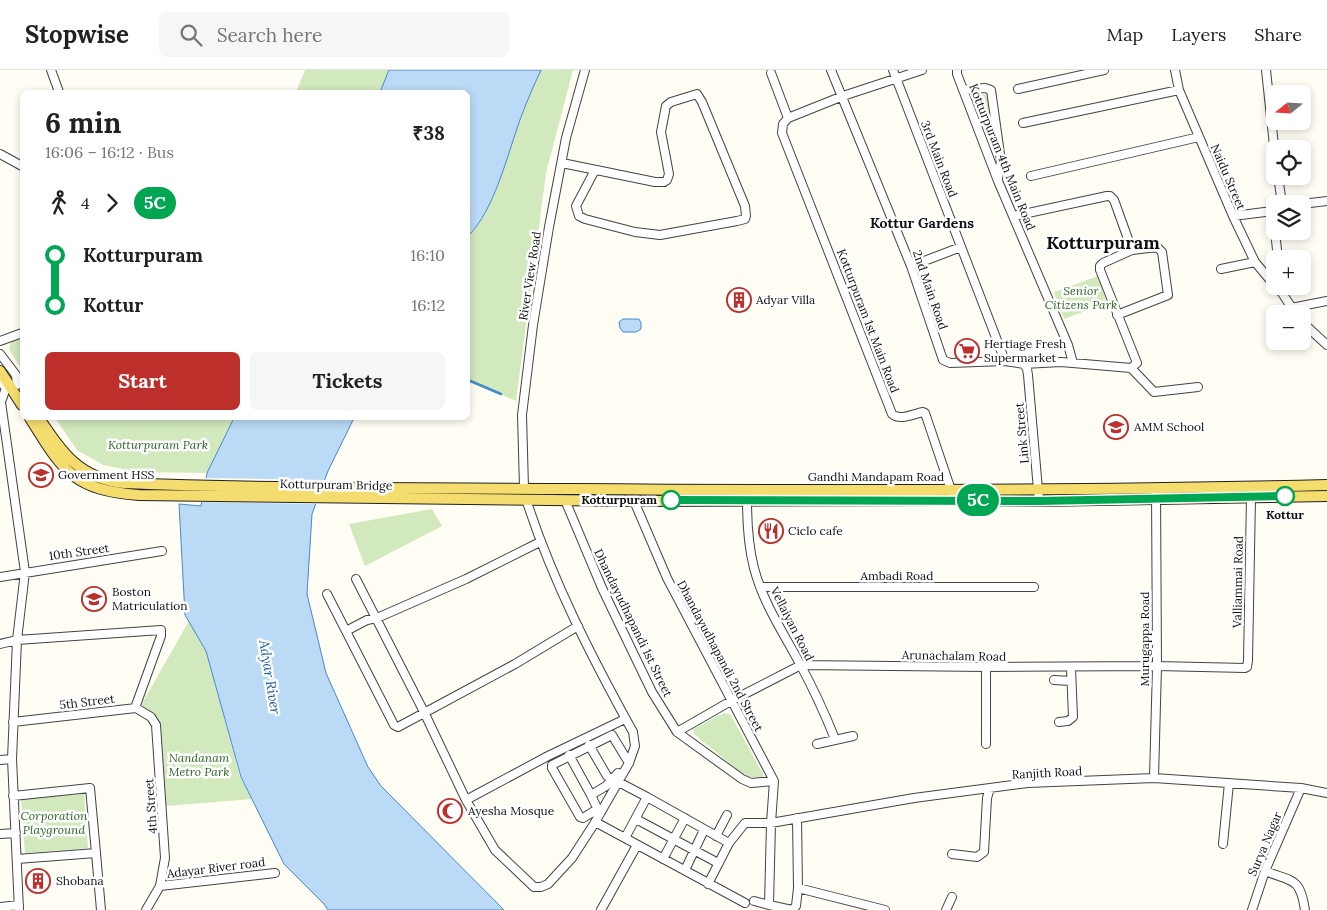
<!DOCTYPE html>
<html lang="en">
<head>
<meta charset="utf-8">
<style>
  body { margin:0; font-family:Lora,serif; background:#f6f6f6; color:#202124; height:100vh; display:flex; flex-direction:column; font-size:19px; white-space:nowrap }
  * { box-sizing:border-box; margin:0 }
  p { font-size:16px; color:#757577 }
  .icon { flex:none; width:28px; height:28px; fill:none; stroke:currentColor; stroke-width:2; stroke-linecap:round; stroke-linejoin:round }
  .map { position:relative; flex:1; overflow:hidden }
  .sheet { position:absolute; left:20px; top:20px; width:450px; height:330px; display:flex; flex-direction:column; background:#fff; border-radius:8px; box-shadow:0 2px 8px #0003 }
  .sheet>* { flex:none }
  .badge { padding:0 10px; border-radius:16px; font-size:18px; line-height:32px }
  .needle { width:32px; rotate:252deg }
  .buttons { position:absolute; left:1266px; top:15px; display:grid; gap:10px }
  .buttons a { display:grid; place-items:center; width:45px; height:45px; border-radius:8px; background:#fff; box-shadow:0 2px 8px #0003; font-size:25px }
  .map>.badge { position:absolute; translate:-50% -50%; box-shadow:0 0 0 2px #fff }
  .legs { display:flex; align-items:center; gap:8px; height:55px; padding:0 25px; font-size:16px }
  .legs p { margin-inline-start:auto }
  .overview { display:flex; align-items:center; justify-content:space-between; height:85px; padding:0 25px }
  h1 { font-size:28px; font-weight:700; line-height:38px }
  .button { display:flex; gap:10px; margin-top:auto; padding:10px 25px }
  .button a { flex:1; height:58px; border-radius:8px; background:#bd2f2b; color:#fff; font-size:20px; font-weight:700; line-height:58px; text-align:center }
  .button a+a { background:#f6f6f6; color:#202124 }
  ul { padding:0 25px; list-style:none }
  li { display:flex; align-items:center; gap:18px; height:50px; font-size:19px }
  li i { display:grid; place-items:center; width:8px; height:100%; margin:0 6px; background:currentColor }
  li i::after { content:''; width:12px; height:12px; margin:-6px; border:4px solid; border-radius:50%; background:#fff }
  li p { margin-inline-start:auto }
  li:first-child i { background:linear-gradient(#0000 50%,currentColor 0) }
  li:last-child i { background:linear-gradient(currentColor 50%,#0000 0) }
  header { display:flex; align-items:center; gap:30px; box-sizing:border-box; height:70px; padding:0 25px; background:#fff; border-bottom:1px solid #e0e0e0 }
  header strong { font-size:24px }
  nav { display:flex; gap:28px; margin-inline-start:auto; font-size:18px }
  .search { width:350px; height:45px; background:#f6f6f6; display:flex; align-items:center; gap:12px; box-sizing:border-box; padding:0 18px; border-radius:8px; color:#757577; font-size:19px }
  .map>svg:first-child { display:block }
  .green { fill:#d1e9bd }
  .water { fill:#badaf5; stroke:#438aca }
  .pier { fill:#fffdf4 }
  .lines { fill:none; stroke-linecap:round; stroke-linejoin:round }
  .stream { stroke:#438aca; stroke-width:2.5 }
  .minor-casing { stroke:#434343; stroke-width:10 }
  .major-casing { stroke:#212121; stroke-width:12 }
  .minor { stroke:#fff; stroke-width:8 }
  .major { stroke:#f4dd6e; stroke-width:10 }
  .line-1-casing { stroke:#fff; stroke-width:11 }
  .line-1 { stroke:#00a651; stroke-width:8 }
  .stop-1-dot { fill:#fff; stroke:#00a651; stroke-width:2.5 }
  .labels { text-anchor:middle; stroke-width:5; stroke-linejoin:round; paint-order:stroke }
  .street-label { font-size:12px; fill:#101010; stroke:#fff }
  .park-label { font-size:12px; font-style:italic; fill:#2b6721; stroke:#fff }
  .poi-label { font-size:12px; fill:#101010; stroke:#fff; text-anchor:start }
  .stop-label { font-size:12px; font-weight:bold; fill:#101010; stroke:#fff; text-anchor:end }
  .neighbourhood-label { font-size:14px; font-weight:bold; fill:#101010; stroke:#fff }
  .water-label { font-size:14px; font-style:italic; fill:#1c5d9f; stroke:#fff }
  .district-label { font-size:18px; font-weight:bold; fill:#101010; stroke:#fff }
</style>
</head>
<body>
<header>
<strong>Stopwise</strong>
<div class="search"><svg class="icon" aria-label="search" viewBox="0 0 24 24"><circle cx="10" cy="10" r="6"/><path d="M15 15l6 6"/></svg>Search here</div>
<nav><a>Map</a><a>Layers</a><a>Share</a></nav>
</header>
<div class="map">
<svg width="1327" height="840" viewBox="0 0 1327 840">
  <rect width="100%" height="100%" fill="#fffdf4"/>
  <path class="green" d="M305 0H396L387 22H296Z
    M541 0H573L546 103 516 331 468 310V166C495 140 508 82 521 47 527 31 534 15 541 0Z
    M989 24 994 79 971 26Z
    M1098 206 1107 233 1064 249 1054 222Z
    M22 266V300L9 279 12 268Z
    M55 348H234L207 403 139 402 103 395 77 380Z
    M432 439 442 456 365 496 349 454Z
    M189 551 206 581 240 707 252 729 166 736 159 653 140 637Z
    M724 643 730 644 763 704V707H746L694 664 693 659Z
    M84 724 88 778 25 783 21 729Z"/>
  <path class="water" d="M389 0H541C534 15 527 31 521 47 508 82 495 140 468 166V22H380Z
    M623 249H639L641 253V259L636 262H623L620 258 619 252Z
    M234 348H354L328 401 312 444 307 524 326 603 368 697 381 716 504 840H328L324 834 284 794 241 707 206 581 185 545 179 434 201 436 207 403Z"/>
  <path class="pier" d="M204 408 327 410 318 434 199 432Z"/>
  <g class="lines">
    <path class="stream" d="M468 310 501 324"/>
    <defs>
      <path id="minor" d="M51 0 59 22
        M831 0 911 196 943 290 950 293 1005 291 1024 294 1061 292 1131 298 1137 293 1100 200V196L1103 193 1132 180 1114 130 1110 126H1107L1014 146
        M893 0 1005 291
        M922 0 843 26 788 48 783 54 782 63 892 344C900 351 913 344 923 342L925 343 952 423
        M957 0V4L998 111 1068 275 1073 293
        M1175 0 1179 20 1233 146 1255 192 1275 216
        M1266 0 1275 85
        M771 3 788 48
        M1018 19 1104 0
        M963 20 985 18 991 20 1001 91 998 109
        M1023 53 1179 20
        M0 84 22 96
        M562 93 655 112H664L667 110 669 104 661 62 666 36 671 32 697 24 702 32 745 136 746 146 745 149 737 151 660 165 635 162 585 149 579 146 576 136 595 100
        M1031 106 1199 67
        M1278 106 1282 134
        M1302 134 1327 131
        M1275 140 1273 141 1275 159
        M1233 146 1273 141
        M1275 161 1278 189
        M911 196 961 177
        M1221 199 1255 192
        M1275 216 1282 223 1296 244
        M1291 238 1327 231
        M1117 245 1168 225 1162 182 1157 177 1132 180
        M1302 252 1327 275
        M0 271 22 263
        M0 284 16 305 17 315
        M1024 294 1027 299 1028 305 1039 431
        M1131 298 1154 322 1198 317
        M0 311 6 318 10 319
        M6 318 1 332 25 502 17 570 12 689 19 840
        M524 418 522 345 533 255 549 157 566 68 585 0
        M565 430 602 518 625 566 652 622 677 662 742 709 751 713 774 711
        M747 430C747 453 748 475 754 498 763 533 783 562 800 594 813 618 825 644 835 669
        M634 431 667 508 774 711 771 753 769 835 792 840 796 836 798 818 797 748
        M0 507 162 481
        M356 509 424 642 466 730 495 780 534 817H541L548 814 572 788 594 754 629 693 635 676 633 662C592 588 552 510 526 429
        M760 517H1034
        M327 524 394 655 398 657 515 594 578 556
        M346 561 367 550 377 548 466 509 540 472
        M0 574 17 570 161 560V566L135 638
        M1054 610 1071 611
        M13 652 136 638 151 647 156 655 165 788 160 816 146 840
        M1059 652 1068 651 1073 647 1071 598
        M677 662 731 631 801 595 986 597 1157 596 1245 598 1247 597 1248 591 1251 427
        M817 674 853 666
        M986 674V597
        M589 675 607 706 647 727 729 773
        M569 685 591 725
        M0 690 12 689
        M618 703 606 716 591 725 597 738 596 740 583 748 580 747 552 698V695L612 665 629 693
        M1154 708 1157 596 1156 419
        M13 726 90 718 96 783 17 789
        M466 730 548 686 625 649
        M636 749 718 793
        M594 754H599L745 833
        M0 764 16 763
        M716 766 727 745
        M625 768 647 727
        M1223 774 1229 713
        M96 783 101 840
        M952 784 977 787 984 782 987 728 990 718
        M663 789 685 748
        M685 800 704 760
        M1265 801C1293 812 1300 807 1305 840
        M708 814 729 773 745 753H771L914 728 1028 713 1154 708 1301 718 1327 723
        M160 816 275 803
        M798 818 885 840
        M754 831 769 835
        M0 837 19 835
        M601 840 637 775
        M946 840 952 827
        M1252 840 1265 801 1301 718"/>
      <path id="major" d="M0 301 22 335
        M30 348C63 401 73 420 139 425L634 431 952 430 1039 431 1327 426
        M39 348C61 382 80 409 124 413 273 419 422 418 571 419 823 421 1075 421 1327 415"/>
    </defs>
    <use href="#minor" class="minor-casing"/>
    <use href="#major" class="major-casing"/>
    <use href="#minor" class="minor"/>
    <use href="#major" class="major"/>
  </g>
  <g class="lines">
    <defs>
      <path id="line-1" d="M671 430 1039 431 1285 426"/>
    </defs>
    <use href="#line-1" class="line-1-casing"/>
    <use href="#line-1" class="line-1"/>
  </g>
  <defs>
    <symbol id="building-ring" viewBox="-11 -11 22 22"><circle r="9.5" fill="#fff" stroke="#bd2f2b" stroke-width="1.5"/><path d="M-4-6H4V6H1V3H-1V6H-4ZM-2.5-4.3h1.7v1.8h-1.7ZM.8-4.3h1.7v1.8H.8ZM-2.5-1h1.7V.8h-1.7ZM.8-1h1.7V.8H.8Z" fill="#bd2f2b"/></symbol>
    <symbol id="supermarket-ring" viewBox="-11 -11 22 22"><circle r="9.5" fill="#fff" stroke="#bd2f2b" stroke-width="1.5"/><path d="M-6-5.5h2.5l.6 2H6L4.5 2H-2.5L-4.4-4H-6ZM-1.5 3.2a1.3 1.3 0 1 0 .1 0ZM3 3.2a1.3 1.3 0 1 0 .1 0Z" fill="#bd2f2b"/></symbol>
    <symbol id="school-ring" viewBox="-11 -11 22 22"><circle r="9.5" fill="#fff" stroke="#bd2f2b" stroke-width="1.5"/><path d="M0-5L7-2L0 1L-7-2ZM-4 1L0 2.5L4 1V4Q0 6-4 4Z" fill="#bd2f2b"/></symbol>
    <symbol id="restaurant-ring" viewBox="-11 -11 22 22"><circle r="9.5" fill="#fff" stroke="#bd2f2b" stroke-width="1.5"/><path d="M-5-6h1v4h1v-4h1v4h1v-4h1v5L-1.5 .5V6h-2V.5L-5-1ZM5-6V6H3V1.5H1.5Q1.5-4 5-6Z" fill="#bd2f2b"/></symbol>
    <symbol id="mosque-ring" viewBox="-11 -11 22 22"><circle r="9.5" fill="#fff" stroke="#bd2f2b" stroke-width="1.5"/><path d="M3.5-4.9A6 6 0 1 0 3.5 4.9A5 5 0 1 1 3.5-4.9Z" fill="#bd2f2b"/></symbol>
  </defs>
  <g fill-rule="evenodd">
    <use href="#building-ring" x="725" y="216" width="28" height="28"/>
    <use href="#supermarket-ring" x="953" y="267" width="28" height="28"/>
    <use href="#school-ring" x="1102" y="343" width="28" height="28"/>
    <use href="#school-ring" x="27" y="391" width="28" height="28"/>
    <use href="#restaurant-ring" x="757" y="447" width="28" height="28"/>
    <use href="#school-ring" x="80" y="515" width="28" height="28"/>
    <use href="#mosque-ring" x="436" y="727" width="28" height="28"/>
    <use href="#building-ring" x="24" y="797" width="28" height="28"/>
  </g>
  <g class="stop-1-dot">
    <circle cx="1285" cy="426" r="9"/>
    <circle cx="671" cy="430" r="9"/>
  </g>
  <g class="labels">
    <g class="street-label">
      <text transform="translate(1002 87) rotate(68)" y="4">Kotturpuram 4th Main Road</text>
      <text transform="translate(939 89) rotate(69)" y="4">3rd Main Road</text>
      <text transform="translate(1228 107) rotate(67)" y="4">Naidu Street</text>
      <text transform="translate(530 206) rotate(-81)" y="4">River View Road</text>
      <text transform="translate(930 220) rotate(71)" y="4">2nd Main Road</text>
      <text transform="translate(868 251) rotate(69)" y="4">Kotturpuram 1st Main Road</text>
      <text transform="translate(1022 363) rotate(-95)" y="4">Link Street</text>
      <text x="876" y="411">Gandhi Mandapam Road</text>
      <text transform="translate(336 415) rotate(1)" y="4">Kotturpuram Bridge</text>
      <text transform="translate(79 482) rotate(-8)" y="4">10th Street</text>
      <text x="897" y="510">Ambadi Road</text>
      <text transform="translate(1238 512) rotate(-89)" y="4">Valliammai Road</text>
      <text transform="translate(633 553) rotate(64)" y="4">Dhandayudhapandi 1st Street</text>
      <text transform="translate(792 554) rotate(63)" y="4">Vellaiyan Road</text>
      <text transform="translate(1145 569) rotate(-90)" y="4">Murugappa Road</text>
      <text transform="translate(720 586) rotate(62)" y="4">Dhandayudhapandi 2nd Street</text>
      <text transform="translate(954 586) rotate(1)" y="4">Arunachalam Road</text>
      <text transform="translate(87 632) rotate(-7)" y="4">5th Street</text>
      <text transform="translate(1047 703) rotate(-3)" y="4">Ranjith Road</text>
      <text transform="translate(151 736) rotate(-94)" y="4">4th Street</text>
      <text transform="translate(1265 774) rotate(-67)" y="4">Surya Nagar</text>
      <text transform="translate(216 798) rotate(-7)" y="4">Adayar River road</text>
    </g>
    <g class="park-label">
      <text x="1081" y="225">Senior<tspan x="1081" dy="14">Citizens Park</tspan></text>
      <text x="158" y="379">Kotturpuram Park</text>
      <text x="199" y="692">Nandanam<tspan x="199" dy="14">Metro Park</tspan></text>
      <text x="54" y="750">Corporation<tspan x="54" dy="14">Playground</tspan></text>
    </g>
    <g class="poi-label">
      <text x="756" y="234">Adyar Villa</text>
      <text x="984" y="278">Hertiage Fresh<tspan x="984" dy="14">Supermarket</tspan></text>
      <text x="1134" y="361">AMM School</text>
      <text x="58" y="409">Government HSS</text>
      <text x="788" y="465">Ciclo cafe</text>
      <text x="112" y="526">Boston<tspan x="112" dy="14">Matriculation</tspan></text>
      <text x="468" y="745">Ayesha Mosque</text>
      <text x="56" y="815">Shobana</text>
    </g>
    <g class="stop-label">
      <text x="657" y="434">Kotturpuram</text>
      <text x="1285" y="449" text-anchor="middle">Kottur</text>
    </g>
    <g class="neighbourhood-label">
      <text x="922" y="158">Kottur Gardens</text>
    </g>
    <g class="water-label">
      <text transform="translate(270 607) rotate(81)" y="5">Adyar River</text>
    </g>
    <g class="district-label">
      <text x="1103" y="179">Kotturpuram</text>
    </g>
  </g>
</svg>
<div class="buttons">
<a><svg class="needle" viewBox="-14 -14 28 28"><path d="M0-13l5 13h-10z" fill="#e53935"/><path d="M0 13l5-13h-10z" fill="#757577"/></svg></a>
<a><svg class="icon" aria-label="locate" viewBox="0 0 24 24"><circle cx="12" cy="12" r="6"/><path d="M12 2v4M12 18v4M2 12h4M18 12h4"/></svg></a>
<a><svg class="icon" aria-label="layers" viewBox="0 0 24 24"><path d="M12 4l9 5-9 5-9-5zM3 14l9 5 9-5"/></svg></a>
<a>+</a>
<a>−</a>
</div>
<b class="badge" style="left:978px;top:430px;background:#00a651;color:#fff">5C</b>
<section class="sheet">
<div class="overview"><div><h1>6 min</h1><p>16:06 – 16:12 · Bus</p></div><b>₹38</b></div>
<div class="legs"><svg class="icon" aria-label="walk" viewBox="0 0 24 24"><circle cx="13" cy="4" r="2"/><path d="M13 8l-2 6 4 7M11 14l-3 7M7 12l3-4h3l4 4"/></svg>4<svg class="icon" aria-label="forward" viewBox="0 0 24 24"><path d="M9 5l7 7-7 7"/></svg><b class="badge" style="background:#00a651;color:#fff">5C</b></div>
<ul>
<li><i style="color:#00a651"></i><b>Kotturpuram</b><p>16:10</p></li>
<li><i style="color:#00a651"></i><b>Kottur</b><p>16:12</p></li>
</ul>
<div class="button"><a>Start</a><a>Tickets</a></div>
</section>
</div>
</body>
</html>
